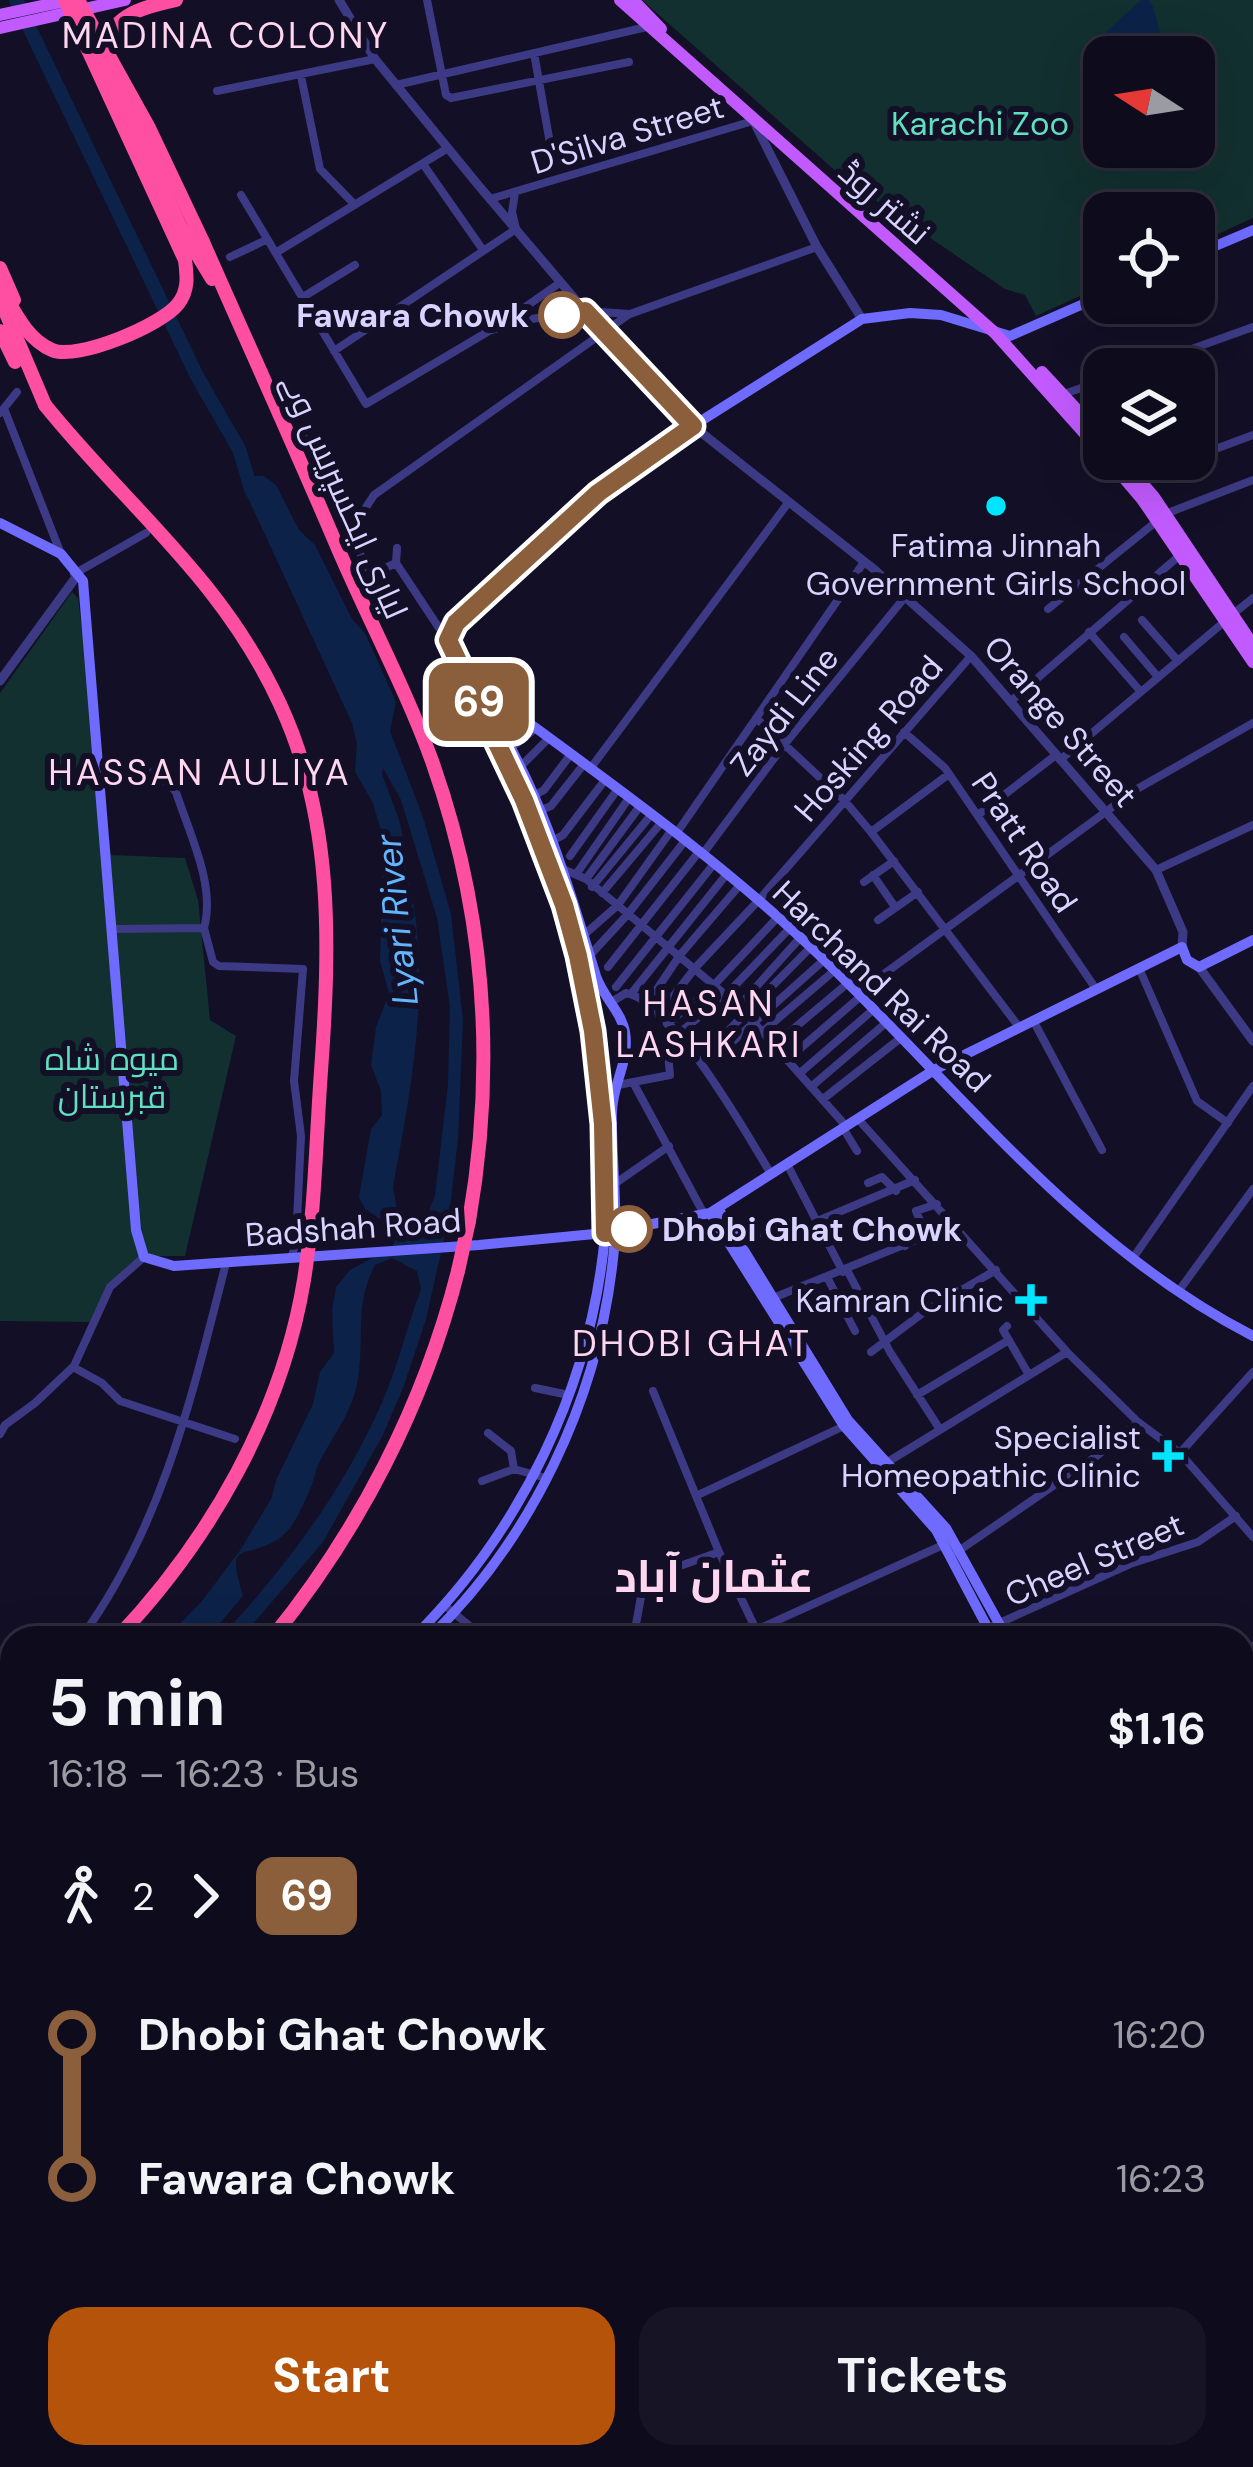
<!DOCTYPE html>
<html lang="en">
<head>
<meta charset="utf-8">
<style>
  body { margin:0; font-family:"DM Sans",Cairo,sans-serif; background:#171425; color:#f1f3f6; height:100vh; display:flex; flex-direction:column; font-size:45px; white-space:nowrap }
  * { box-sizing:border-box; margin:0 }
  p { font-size:39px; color:#9b9ba3 }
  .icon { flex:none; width:66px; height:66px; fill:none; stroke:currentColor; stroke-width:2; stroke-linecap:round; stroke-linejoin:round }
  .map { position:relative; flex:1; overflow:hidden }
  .side { position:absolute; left:0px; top:1626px; width:1254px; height:843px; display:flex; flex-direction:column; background:#0e0b1c; border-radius:36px 36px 0 0; box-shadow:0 12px 48px #0002,0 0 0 3px #2e2b3b }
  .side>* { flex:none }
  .badge { padding:0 24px; border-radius:18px; font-size:42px; line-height:78px }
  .needle { width:78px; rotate:282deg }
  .fabs { position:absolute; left:1083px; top:36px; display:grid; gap:24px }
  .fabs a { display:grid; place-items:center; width:132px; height:132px; border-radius:24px; background:#0e0b1c; box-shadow:0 12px 48px #0002,0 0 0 3px #2e2b3b; font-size:60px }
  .map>.badge { position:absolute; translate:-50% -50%; box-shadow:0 0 0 6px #fff }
  .legs { display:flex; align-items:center; gap:18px; height:132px; padding:0 48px; font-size:39px }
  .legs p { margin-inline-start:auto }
  .head { display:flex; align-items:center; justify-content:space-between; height:204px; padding:0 48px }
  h1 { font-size:66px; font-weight:700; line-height:90px }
  .action { display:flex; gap:24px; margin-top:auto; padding:24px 48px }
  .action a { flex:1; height:138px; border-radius:36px; background:#b45309; color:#fff; font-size:48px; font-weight:700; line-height:138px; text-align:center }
  .action a+a { background:#171425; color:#f1f3f6 }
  ul { padding:0 48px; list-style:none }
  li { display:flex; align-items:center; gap:42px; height:144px; font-size:45px }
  li i { display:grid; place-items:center; width:18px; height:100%; margin:0 15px; background:currentColor }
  li i::after { content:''; width:30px; height:30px; margin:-15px; border:9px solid; border-radius:50%; background:#0e0b1c }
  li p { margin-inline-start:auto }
  li:first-child i { background:linear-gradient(#0000 50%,currentColor 0) }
  li:last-child i { background:linear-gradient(currentColor 50%,#0000 0) }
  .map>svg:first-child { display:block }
  .green { fill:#12302f; fill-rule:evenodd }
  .water { fill:#0c2248; fill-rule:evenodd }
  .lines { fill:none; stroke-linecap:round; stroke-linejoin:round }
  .river { stroke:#0c2248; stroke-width:14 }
  .minor { stroke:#3d3a85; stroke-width:8 }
  .tertiary { stroke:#3d3a85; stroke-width:9 }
  .secondary { stroke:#6f6bff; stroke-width:10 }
  .primary { stroke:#c25bff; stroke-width:12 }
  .motorway { stroke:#ff4fa3; stroke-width:14 }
  .motorway-bridge { stroke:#ff4fa3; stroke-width:14 }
  .line-1-casing { stroke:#fff; stroke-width:27 }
  .line-1 { stroke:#8b5e3c; stroke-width:18 }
  .stop-1-dot { fill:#fff; stroke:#8b5e3c; stroke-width:6 }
  .poi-dot { fill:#00e5ff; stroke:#130f26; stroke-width:4.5 }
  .labels { text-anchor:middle; stroke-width:12; stroke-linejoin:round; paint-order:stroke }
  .park-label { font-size:33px; fill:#5fe0c0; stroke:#130f26 }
  .street-label { font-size:33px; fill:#d9d4ff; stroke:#130f26 }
  .stop-label { font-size:33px; font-weight:bold; fill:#d9d4ff; stroke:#130f26; text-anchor:end }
  .poi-label { font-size:33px; fill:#d9d4ff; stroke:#130f26; text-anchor:end }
  .neighbourhood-label { font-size:36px; letter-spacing:3px; fill:#ffd6f0; stroke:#130f26 }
  .water-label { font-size:36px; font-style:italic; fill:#62b6ff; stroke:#130f26 }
  .district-label { font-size:45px; font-weight:bold; fill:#ffd6f0; stroke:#130f26 }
</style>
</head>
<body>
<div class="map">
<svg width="1253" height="2467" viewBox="0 0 1253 2467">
  <rect width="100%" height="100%" fill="#130f26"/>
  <path class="green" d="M642 0H1253V218L1194 245V213H1104V285L1036 316 1025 295 1005 289 847 181ZM1104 57H1194V147H1104Z
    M72 592 78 598 111 855 185 858 198 900 210 1020 236 1036 185 1256H154L147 1252 109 1284 90 1322 0 1321V693Z"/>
  <path class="water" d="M1141 0H1149L1153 7 1167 57H1104V77L1089 62 1091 46Z
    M248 476H264L276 485 299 530 315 545 352 619 365 633 396 702 390 731 423 817 451 914 463 1020 458 1139 449 1217 426 1319 403 1388 383 1435 323 1542 241 1638H220C282 1571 335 1502 374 1420 395 1378 405 1332 421 1289L417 1271 392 1258 375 1265C353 1306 366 1342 357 1384 351 1413 335 1433 321 1459 315 1470 314 1483 308 1494 301 1510 292 1531 277 1540 241 1561 226 1538 243 1596L221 1622 199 1638H166L202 1601 241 1549 271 1499 277 1478 313 1404 320 1372 334 1353 332 1310 336 1287 350 1270 393 1247 396 1236 391 1226 365 1209 359 1197 371 1129 382 1115 381 1091 371 1065 376 1027 389 993 380 961 383 838 373 803 355 772 357 744 352 723 243 487ZM383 768 401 800 437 918 450 1008 448 1084 435 1195 428 1214 411 1227 397 1210 393 1187C413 1078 434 972 405 864 401 852 404 839 401 827 396 809 388 791 382 774Z"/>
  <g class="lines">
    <path class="river" d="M16 0 198 378 239 449 252 492"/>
    <path class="minor" d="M427 0 446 95 451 98 629 62
      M534 53 551 149
      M301 76 320 169 355 205
      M396 85 651 26
      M217 91 375 59
      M423 164 483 250
      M241 195 366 404 489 331 525 320 585 311 630 314 817 247
      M490 199 753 121
      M277 252 448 148
      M230 257 266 240
      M303 297 355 265
      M501 324 561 282
      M334 351 516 229 512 212 515 193
      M1136 369 1253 327
      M1064 394 1104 380
      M5 411 61 554
      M0 413 17 392
      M304 436 387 610
      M1194 457 1253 435
      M1140 478 1190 459
      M1165 514 1253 480
      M345 525 361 515 374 495 628 315
      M397 548 396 563 439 628 449 633
      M74 574 146 533
      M368 576 396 563
      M1048 609 1157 521
      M1233 614 1253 598
      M1142 620 1178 661
      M1089 632 1141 692
      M1124 637 1158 677
      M1010 702 1179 556
      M756 718 844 800 871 832 1019 1027
      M904 732 945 768 1096 989
      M512 747 536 728
      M1060 760 1224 622
      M523 764 549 738
      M98 765C126 763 157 768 176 792 189 833 216 885 204 928
      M590 769 788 503
      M535 795 544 790 571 754
      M541 810 551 806 584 764
      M978 815 1056 755
      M871 832 949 774
      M676 834 864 562
      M554 840 563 835 605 780
      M702 855 784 745 905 597
      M570 856 617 790
      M565 870 586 879 739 1006 846 1126
      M1156 870 1253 825
      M577 873 629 798
      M873 875 895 907
      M586 879 640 806
      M864 882 894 861
      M592 887 651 815
      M602 893 661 823
      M878 920 918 892
      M112 929 204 928 213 962 219 966 303 969 294 1081 301 1136 296 1241 292 1256
      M585 934 618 905 671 831
      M592 953 628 914 684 842
      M608 967 698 853
      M1139 968 1197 1101 1228 1123
      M616 987 713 865
      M858 993 1137 789 1253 723
      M631 994 726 875
      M610 1003 626 993C672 1001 746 1133 771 1174
      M647 1004 680 955 739 886
      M739 1006 800 938
      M659 1015 695 968 758 901 971 656
      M1033 1020 1102 1150
      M667 1024 714 985 777 918
      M761 1033 835 970
      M724 1035 811 947
      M731 1043 824 960
      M773 1046 848 983
      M787 1060 861 996
      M800 1073 874 1009
      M634 1084 704 1214
      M618 1085 670 1075 667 1043 725 996 789 929
      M812 1086 887 1022
      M823 1099 902 1037
      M858 1119 1067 1352 1138 1422 1180 1453 1253 1537
      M843 1128 857 1151
      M787 1164 843 1272
      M868 1183 882 1177 896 1191
      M613 1185 669 1146
      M815 1222 915 1180
      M897 1226 905 1246
      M927 1237 916 1211 937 1204
      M738 1241 762 1232
      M1133 1258 1253 1086
      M847 1270 890 1352 939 1428
      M827 1277 855 1331
      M960 1289 975 1314
      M1178 1292 1253 1189
      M773 1298 955 1224
      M1007 1326 1003 1330 1029 1375
      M871 1352 924 1312 996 1270
      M73 1367 102 1383 120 1401 235 1439
      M535 1388 569 1395
      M653 1391 719 1552 760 1638
      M917 1395 1009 1340
      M488 1433 511 1451 514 1469
      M0 1434 5 1425 35 1403 74 1366 110 1287 144 1257
      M1180 1453 1253 1372
      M886 1463 1067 1352
      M482 1481 514 1469 546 1478
      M698 1495 844 1426
      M957 1552 1098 1455 1138 1422
      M444 1605 476 1631 475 1638
      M756 1630 943 1545
      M634 1635 643 1586 652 1576 719 1552
      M81 1638C163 1525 192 1396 226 1263
      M603 1638 607 1633 676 1638
      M966 1638 1130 1564 1198 1542 1236 1516
      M1242 1652 1253 1646
      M1242 1700 1253 1717
      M0 1734 12 1722
      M1242 2029 1253 2018
      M1242 2035 1253 2037
      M0 2291 12 2293
      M0 2321 12 2324
      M0 2342 12 2344
      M10 2358 12 2344
      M0 2375 12 2376
      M40 2457 54 2459
      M264 2457 283 2461
      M375 2457 417 2467
      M442 2457 452 2460
      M798 2457 800 2467
      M859 2457V2467
      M923 2457 924 2467
      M972 2457V2467
      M986 2457 987 2467
      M1015 2457 1019 2467
      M1122 2457V2467
      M329 2458 366 2467
      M199 2459H214
      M1138 2459 1214 2463
      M122 2460V2457
      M7 2467 12 2424
      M32 2467 34 2457
      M83 2467 84 2457
      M101 2467 103 2457
      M166 2467 169 2461 199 2459 200 2467
      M301 2467 303 2457
      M831 2467V2457
      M938 2467V2457
      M955 2467V2457
      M1001 2467 1002 2457
      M1031 2467 1032 2457
      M1053 2467 1058 2457
      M1088 2467 1089 2457
      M1106 2467V2457
      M1233 2467V2457
      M1246 2467 1252 2345 1251 2260"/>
    <path class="tertiary" d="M339 0 375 59 479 186 585 311 693 426 875 570 971 656 1156 870 1183 932 1182 947
      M755 124 817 247 862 319
      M0 681 76 577
      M1199 967 1253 1041
      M1242 2261 1253 2260
      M905 2457 906 2467
      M375 2467 377 2457"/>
    <path class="secondary" d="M1194 255 1253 230
      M0 523 61 554 83 581 136 1230 144 1257 174 1266 479 1245 605 1233 710 1213 934 1070 1182 947 1187 960 1199 967 1253 940
      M472 681C589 768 711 852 816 952 958 1087 1076 1245 1253 1336
      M718 1208 848 1420 946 1528 1007 1638
      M710 1213 844 1426 936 1530 993 1638
      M413 1638C521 1531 591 1387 605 1235 610 1182 603 1125 598 1072 591 1015 582 958 564 903 542 836 511 774 479 711 478 678 436 655 456 623L598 493 693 426 862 319 910 313 941 315 1010 336 1104 295
      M429 1638C531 1540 598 1400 613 1259 619 1211 611 1161 612 1113 612 1084 630 1062 625 1032 621 1011 603 997 596 976 567 881 541 790 486 706H481
      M1242 1854 1253 1844
      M1242 1973 1253 1986
      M1242 1987 1253 2000
      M0 2053 12 2010
      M0 2138 12 2059
      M0 2226 12 2231
      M678 2457 717 2467"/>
    <path class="primary" d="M620 0 995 333 1104 455
      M633 0 661 29
      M0 15 70 0
      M0 28 125 0
      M1042 372 1104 439
      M1108 459 1142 499 1253 662
      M1121 459 1154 497 1253 645"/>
    <path class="motorway" d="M176 0C141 8 107 15 104 57L180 226 212 279
      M203 242C247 342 293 443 336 544 367 617 405 687 432 761 485 910 496 1066 469 1221
      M0 268 14 300
      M0 299 45 405
      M0 331 15 362
      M272 1638C359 1531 424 1405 458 1271
      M0 1760 12 1747
      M0 1965 12 1943"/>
    <path class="motorway-bridge" d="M78 0 149 128 203 242
      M0 287C14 310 26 339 52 350 77 361 162 325 178 304 189 290 187 276 185 260L65 0
      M45 405C128 508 222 578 280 704 334 820 330 946 321 1071 316 1140 315 1211 304 1280 282 1414 210 1540 117 1638
      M458 1271 469 1221"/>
  </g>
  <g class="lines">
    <defs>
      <path id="line-1" d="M562 315 585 311 693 426 598 493 456 623 448 640 524 800 564 905 578 956 593 1031 603 1124 605 1233 629 1229"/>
    </defs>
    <use href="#line-1" class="line-1-casing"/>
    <use href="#line-1" class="line-1"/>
  </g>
  <g class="stop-1-dot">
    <circle cx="562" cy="315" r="21"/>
    <circle cx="629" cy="1229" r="21"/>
  </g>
  <g class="poi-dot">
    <circle cx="996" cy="506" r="12"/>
    <path d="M1025 1282h12v12h12v12h-12v12h-12v-12h-12v-12h12z"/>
    <path d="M1162 1438h12v12h12v12h-12v12h-12v-12h-12v-12h12z"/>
  </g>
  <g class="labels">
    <g class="park-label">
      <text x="980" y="135">Karachi Zoo</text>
      <text x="112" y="1070">میوہ شاہ<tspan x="112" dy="38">قبرستان</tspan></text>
    </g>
    <g class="street-label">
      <text transform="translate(627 134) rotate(-17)" y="12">D'Silva Street</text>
      <text transform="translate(885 202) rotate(41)" y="12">نشتر روڈ</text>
      <text transform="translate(345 496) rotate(66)" y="12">لیاری ایکسپریس وے</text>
      <text transform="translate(784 711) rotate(-52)" y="12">Zaydi Line</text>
      <text transform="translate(1061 721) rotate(49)" y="12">Orange Street</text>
      <text transform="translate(868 738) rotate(-49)" y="12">Hosking Road</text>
      <text transform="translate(1025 842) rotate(56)" y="12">Pratt Road</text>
      <text transform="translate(882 986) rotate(44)" y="12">Harchand Rai Road</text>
      <text transform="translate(353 1227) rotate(-4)" y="12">Badshah Road</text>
      <text transform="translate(1094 1559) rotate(-23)" y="12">Cheel Street</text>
    </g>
    <g class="stop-label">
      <text x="529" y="327">Fawara Chowk</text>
      <text x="662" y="1241" text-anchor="start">Dhobi Ghat Chowk</text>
    </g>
    <g class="poi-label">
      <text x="996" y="557" text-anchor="middle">Fatima Jinnah<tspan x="996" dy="38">Government Girls School</tspan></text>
      <text x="1004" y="1312">Kamran Clinic</text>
      <text x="1141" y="1449">Specialist<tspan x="1141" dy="38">Homeopathic Clinic</tspan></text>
    </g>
    <g class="neighbourhood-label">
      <text x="226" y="48">MADINA COLONY</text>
      <text x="200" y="785">HASSAN AULIYA</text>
      <text x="709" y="1016">HASAN<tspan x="709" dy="41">LASHKARI</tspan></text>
      <text x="692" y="1356">DHOBI GHAT</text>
    </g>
    <g class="water-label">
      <text transform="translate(396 920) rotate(-96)" y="13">Lyari River</text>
    </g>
    <g class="district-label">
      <text x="714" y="1592">عثمان آباد</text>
    </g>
  </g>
</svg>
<div class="fabs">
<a><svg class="needle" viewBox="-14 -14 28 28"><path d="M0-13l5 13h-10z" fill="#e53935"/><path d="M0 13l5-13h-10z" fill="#9b9ba3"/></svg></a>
<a><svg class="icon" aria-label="locate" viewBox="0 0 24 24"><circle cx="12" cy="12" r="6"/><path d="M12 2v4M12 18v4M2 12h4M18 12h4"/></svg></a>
<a><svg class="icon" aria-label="layers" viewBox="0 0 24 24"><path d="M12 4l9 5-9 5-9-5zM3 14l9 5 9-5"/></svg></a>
</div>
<b class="badge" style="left:479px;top:702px;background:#8b5e3c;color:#fff">69</b>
<section class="side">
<div class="head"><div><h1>5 min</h1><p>16:18 – 16:23 · Bus</p></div><b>$1.16</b></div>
<div class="legs"><svg class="icon" aria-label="walk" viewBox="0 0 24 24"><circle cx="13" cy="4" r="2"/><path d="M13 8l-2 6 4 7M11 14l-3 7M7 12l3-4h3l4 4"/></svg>2<svg class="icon" aria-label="forward" viewBox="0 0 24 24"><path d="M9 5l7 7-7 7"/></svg><b class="badge" style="background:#8b5e3c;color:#fff">69</b></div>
<ul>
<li><i style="color:#8b5e3c"></i><b>Dhobi Ghat Chowk</b><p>16:20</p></li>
<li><i style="color:#8b5e3c"></i><b>Fawara Chowk</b><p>16:23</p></li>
</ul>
<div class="action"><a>Start</a><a>Tickets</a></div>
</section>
</div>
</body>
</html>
